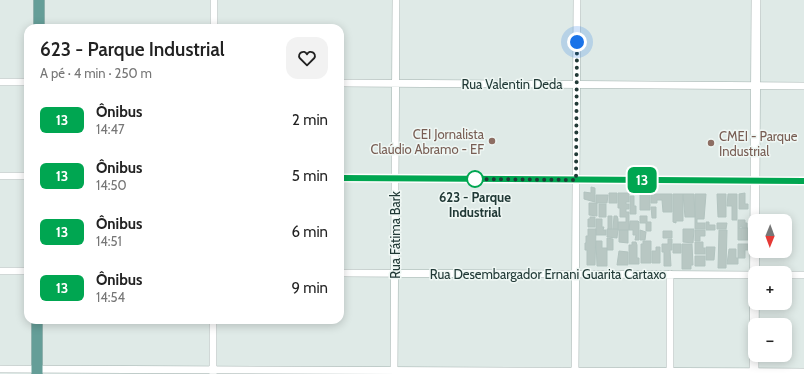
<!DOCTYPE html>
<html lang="pt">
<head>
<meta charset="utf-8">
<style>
  body { margin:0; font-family:Cabin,sans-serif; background:#f2f2f2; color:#222; height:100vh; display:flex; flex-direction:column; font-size:15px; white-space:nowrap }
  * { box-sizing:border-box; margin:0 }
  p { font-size:13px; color:#767676 }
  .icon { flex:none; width:22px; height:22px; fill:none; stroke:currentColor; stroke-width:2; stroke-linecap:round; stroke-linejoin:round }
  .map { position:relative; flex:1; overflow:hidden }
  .sheet { position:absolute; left:24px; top:24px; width:320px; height:300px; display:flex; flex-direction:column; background:#fff; border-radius:12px; box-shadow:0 2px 10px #0003 }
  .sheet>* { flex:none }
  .badge { padding:0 8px; border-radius:6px; font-size:14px; line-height:26px }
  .needle { width:26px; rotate:181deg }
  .fabs { position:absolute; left:748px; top:214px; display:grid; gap:8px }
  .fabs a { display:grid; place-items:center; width:44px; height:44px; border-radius:8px; background:#fff; box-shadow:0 2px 10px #0003; font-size:20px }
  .you { position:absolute; width:20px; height:20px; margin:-10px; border:3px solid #fff; border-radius:50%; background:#1a73e8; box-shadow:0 0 0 6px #1a73e833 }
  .map>.badge { position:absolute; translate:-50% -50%; box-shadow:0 0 0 2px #fff }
  .round { display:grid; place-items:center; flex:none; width:42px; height:42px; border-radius:12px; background:#f2f2f2 }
  .summary { display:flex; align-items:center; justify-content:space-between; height:68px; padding:0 16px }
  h1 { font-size:19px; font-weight:600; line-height:30px }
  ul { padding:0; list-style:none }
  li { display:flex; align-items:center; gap:12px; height:56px; padding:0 16px }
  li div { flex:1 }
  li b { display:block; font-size:15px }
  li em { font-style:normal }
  li .badge { min-width:44px; font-weight:700; text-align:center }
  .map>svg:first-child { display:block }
  .building { fill:#b8c7c3; stroke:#b2c3bf }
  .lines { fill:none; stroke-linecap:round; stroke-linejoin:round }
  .minor-casing { stroke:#a2b1ae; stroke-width:8 }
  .tertiary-casing { stroke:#a2b1ae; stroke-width:10 }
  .primary-casing { stroke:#bcc4c3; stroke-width:12 }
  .minor { stroke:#fff; stroke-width:7 }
  .tertiary { stroke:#fff; stroke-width:9 }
  .primary { stroke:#659e98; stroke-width:11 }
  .line-casing { stroke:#fff; stroke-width:9 }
  .line { stroke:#00a651; stroke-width:6 }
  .walk { stroke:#213936; stroke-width:4; stroke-dasharray:0 7.2 }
  .education-dot { fill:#8d6e63; stroke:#eff7f4; stroke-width:1.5 }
  .stop-dot { fill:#fff; stroke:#00a651; stroke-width:2 }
  .labels { text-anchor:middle; stroke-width:3; stroke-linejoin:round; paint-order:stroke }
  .street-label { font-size:13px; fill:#213936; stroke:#eff7f4 }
  .education-label { font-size:13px; fill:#785e54; stroke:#eff7f4; text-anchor:end }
  .stop-label { font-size:13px; font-weight:bold; fill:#213936; stroke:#eff7f4 }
</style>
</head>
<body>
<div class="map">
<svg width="804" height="374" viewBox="0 0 804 374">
  <rect width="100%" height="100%" fill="#dfeae7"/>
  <path class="building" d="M591 187 595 188V202L584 199V192L591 193Z
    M609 193H617V203H609Z
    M618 193H629V202H626V204H629V209H626V212H629V230H618V222H626V217H620V208H618Z
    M745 193V204H748V209H739V194Z
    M640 194H650V210H640Z
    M651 194H672V212H663L662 200H657V203H651Z
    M673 194H683V221H676V223L673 222Z
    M683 194H694L695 217H685Z
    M695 194H706L704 219H697V223H705V229H695Z
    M717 194H726V217H718Z
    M728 194H737V220H732V206H727Z
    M596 195H608L607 203H596Z
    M630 196H634V206H636V214H630Z
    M589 203H597V216L589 215Z
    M599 204H606V217H599Z
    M651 207H656V218H652Z
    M608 216H612V229H608Z
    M614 216H617L618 219V229H613Z
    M640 216H647V222H651V231H646V223H640Z
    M590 217H595V227H588V219H590Z
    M596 219H602V227H604L603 230H606V235H596Z
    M738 220H745V223H747V228H742V226L738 228Z
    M630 221H638L639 222V240H635L636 235H633V230H629Z
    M706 222H709V225H715V230H706Z
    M717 223H727L726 229H717Z
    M738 228H748V240H738Z
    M588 229H596L595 265H587V250H585V243H586V236H588Z
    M607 229H618L617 238 607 237Z
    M683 229H694L693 243 683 242Z
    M619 230H628V243L619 242Z
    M640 230 646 232 645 240H640Z
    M695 230H705V236H700V241H695Z
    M719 230H727L726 268H718Z
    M663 231H672V238H663Z
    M607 238 613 239V250H607Z
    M668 239H672V250H670L671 266H664V252H662V244H668Z
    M596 241H602V248H607V266H597Z
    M643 241H651V263H641V244H643Z
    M632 242H636L637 245V258H639V264H629V245H632Z
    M695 242H703V248H705V254H695Z
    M673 244H681V253H673Z
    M682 244H692L693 265H691V269H682Z
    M738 244H748V250H745V258H738Z
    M656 247H660V263H652V251H656Z
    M706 247H715L714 260H706Z
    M729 249H736V258H738V264H727Z
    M619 251 628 252V265H617Z
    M695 256H705V266H695Z"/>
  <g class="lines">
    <defs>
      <path id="minor" d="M214 28V0
        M0 82H28
        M340 83 804 86
        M0 176H28
        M340 178 804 181
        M0 271H28
        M340 273 755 275
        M785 275H804
        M0 369 804 372
        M213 374V320
        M394 374 396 0
        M575 374 577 0
        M670 374V274"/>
      <path id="tertiary" d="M754 374 756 0"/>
      <path id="primary" d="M39 28V0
        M37 374V320"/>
    </defs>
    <use href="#minor" class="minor-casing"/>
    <use href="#tertiary" class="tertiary-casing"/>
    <use href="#primary" class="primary-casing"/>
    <use href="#minor" class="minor"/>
    <use href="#tertiary" class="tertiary"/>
    <use href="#primary" class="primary"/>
  </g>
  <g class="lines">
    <defs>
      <path id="line" d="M340 178 804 181"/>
    </defs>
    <use href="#line" class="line-casing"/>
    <use href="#line" class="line"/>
    <path class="walk" d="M475 179H470L576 180 577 42"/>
  </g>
  <g class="education-dot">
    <circle cx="492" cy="141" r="4"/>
    <circle cx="711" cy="143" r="4"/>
  </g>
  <circle class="stop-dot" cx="475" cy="179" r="8"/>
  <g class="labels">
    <g class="street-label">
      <text x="512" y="89">Rua Valentin Deda</text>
      <text transform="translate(395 235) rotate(-90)" y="5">Rua Fátima Bark</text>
      <text x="548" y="279">Rua Desembargador Ernani Guarita Cartaxo</text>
    </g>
    <g class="education-label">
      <text x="484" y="139">CEI Jornalista<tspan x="484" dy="15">Claúdio Abramo - EF</tspan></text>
      <text x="719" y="141" text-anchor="start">CMEI - Parque<tspan x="719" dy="15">Industrial</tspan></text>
    </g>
    <g class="stop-label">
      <text x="475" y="202">623 - Parque<tspan x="475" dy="15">Industrial</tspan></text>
    </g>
  </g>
</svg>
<div class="fabs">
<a><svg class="needle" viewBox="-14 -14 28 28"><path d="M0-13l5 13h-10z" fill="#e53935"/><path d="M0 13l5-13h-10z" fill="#767676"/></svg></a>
<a>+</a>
<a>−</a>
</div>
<div class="you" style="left:577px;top:42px"></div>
<b class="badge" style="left:642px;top:180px;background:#00a651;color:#fff">13</b>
<section class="sheet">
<div class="summary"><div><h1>623 - Parque Industrial</h1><p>A pé · 4 min · 250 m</p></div><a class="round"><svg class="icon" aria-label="heart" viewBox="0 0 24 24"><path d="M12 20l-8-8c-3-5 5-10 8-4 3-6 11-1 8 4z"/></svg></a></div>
<ul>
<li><span class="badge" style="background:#00a651;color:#fff">13</span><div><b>Ônibus</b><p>14:47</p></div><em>2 min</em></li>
<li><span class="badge" style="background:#00a651;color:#fff">13</span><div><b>Ônibus</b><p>14:50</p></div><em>5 min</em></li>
<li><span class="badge" style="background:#00a651;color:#fff">13</span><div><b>Ônibus</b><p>14:51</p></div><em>6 min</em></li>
<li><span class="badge" style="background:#00a651;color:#fff">13</span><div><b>Ônibus</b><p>14:54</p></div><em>9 min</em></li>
</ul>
</section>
</div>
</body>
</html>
